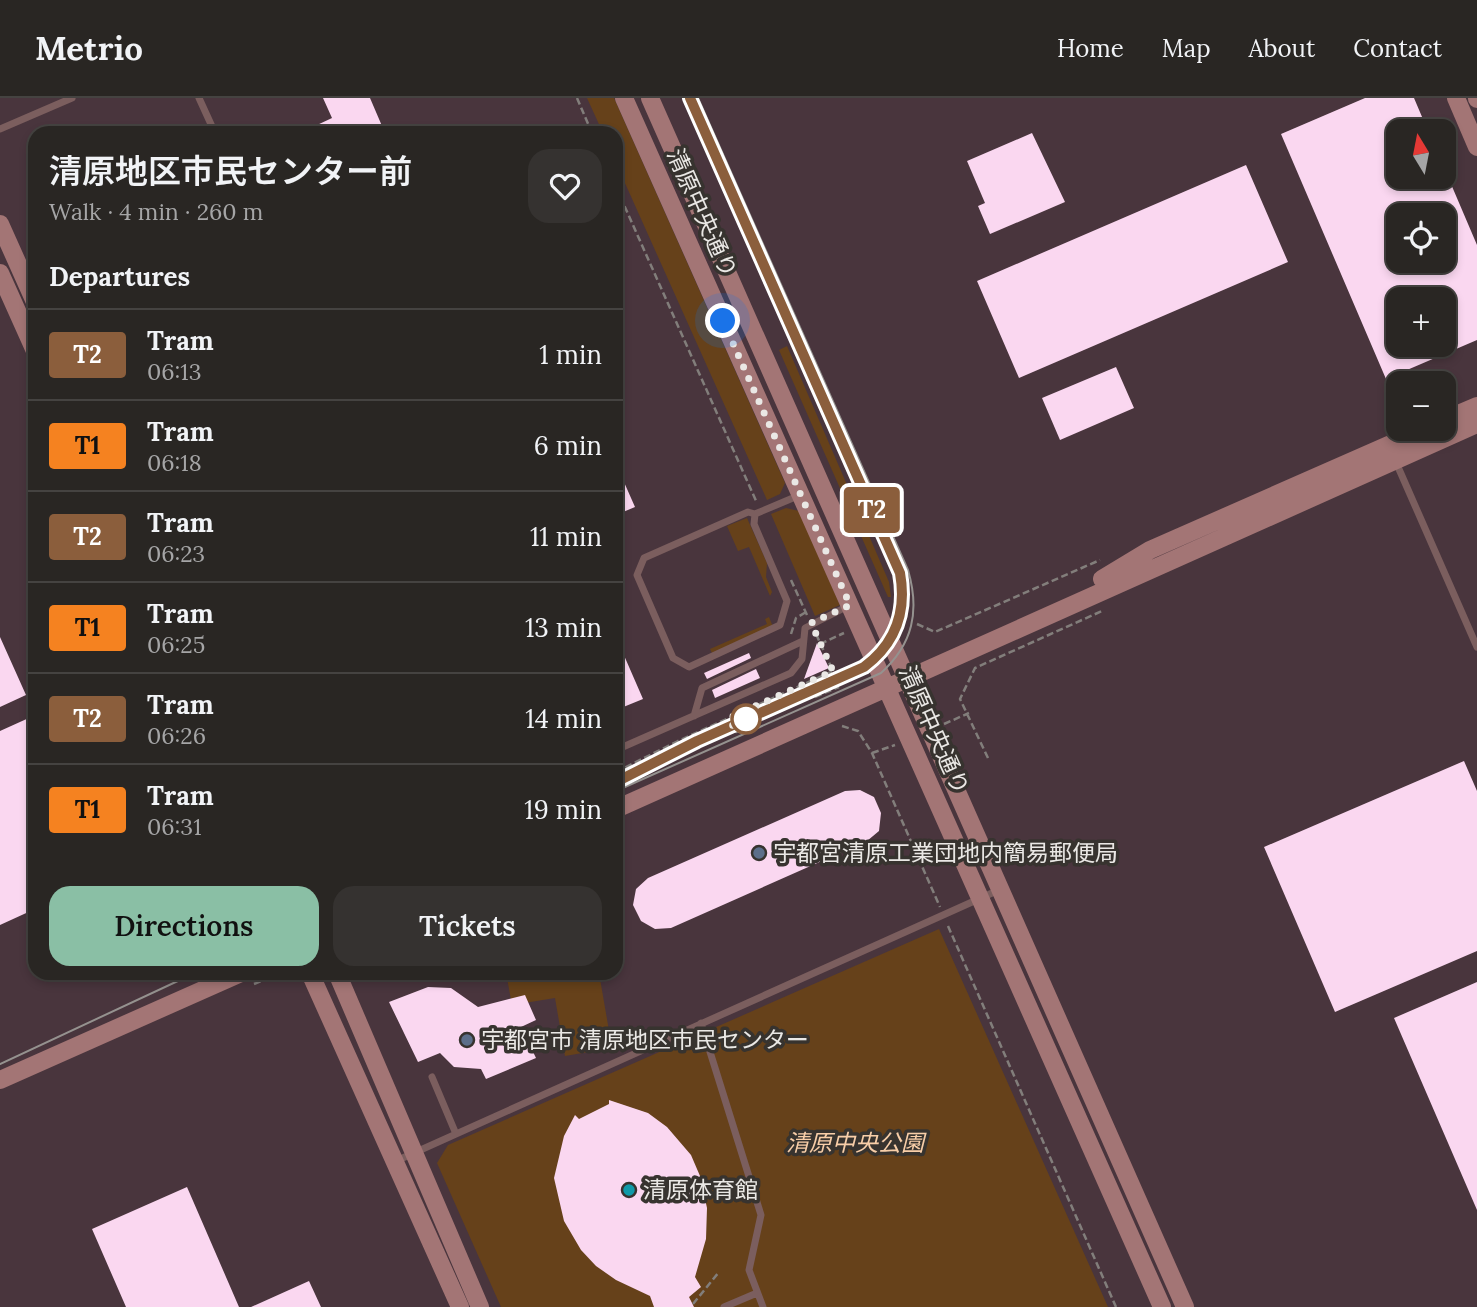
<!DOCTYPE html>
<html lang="en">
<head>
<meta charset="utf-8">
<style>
  body { margin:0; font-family:Lora,"Noto Sans JP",serif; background:#353230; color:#f1f3f6; height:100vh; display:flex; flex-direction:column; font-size:26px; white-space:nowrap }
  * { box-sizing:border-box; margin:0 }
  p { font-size:23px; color:#a5a5a6 }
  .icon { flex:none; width:38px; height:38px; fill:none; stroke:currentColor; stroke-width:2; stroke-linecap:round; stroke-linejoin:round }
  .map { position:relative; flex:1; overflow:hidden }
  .sheet { position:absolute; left:28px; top:28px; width:595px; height:854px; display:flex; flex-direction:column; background:#292623; border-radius:21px; box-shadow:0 4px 10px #0003,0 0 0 2px #454341 }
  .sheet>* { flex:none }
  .badge { padding:0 14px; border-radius:5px; font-size:24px; line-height:46px }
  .needle { width:46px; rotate:350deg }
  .tools { position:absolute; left:1386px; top:21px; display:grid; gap:14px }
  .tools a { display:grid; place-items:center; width:70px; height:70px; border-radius:14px; background:#292623; box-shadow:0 4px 10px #0003,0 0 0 2px #454341; font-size:35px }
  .you { position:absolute; width:35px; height:35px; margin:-18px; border:5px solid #fff; border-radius:50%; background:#1a73e8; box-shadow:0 0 0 10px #1a73e833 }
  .map>.badge { position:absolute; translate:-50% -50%; box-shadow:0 0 0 4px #fff }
  h2 { padding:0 21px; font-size:26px; line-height:63px }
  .round { display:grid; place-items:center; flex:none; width:74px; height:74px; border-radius:21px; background:#353230 }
  .head { display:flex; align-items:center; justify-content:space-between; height:119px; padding:0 21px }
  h1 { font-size:33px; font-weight:600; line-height:52px }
  .cta { display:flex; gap:14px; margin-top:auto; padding:14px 21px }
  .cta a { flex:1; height:80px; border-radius:21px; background:#8abfa5; color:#111; font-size:28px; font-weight:600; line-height:80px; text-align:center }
  .cta a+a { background:#353230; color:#f1f3f6 }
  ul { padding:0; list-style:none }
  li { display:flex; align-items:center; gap:21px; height:91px; padding:0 21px; border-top:2px solid #454341 }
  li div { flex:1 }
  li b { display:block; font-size:26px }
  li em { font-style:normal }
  li .badge { min-width:77px; font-weight:700; text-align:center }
  header { display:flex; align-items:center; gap:42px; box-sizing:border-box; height:98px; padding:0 35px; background:#292623; border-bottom:2px solid #454341 }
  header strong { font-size:33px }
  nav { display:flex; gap:38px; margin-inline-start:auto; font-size:24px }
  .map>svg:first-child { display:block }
  .industrial { fill:#49353d; fill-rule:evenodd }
  .green { fill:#66411a }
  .building { fill:#fad7f0; fill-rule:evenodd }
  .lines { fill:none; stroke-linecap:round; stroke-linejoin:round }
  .path { stroke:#827e7b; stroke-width:2.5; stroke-dasharray:7 3.5; stroke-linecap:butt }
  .lane { stroke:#7b5e5e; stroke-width:7 }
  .secondary { stroke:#a37575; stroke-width:18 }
  .tram { stroke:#95928f; stroke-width:2 }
  .line-casing { stroke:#fff; stroke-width:16 }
  .line { stroke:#8b5e3c; stroke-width:10 }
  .walk { stroke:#eae8e5; stroke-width:7; stroke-dasharray:0 12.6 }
  .stop-dot { fill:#fff; stroke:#8b5e3c; stroke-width:3.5 }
  .service-dot { fill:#5c6f8a; stroke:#37332f; stroke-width:2.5 }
  .culture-dot { fill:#0f9aa8; stroke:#37332f; stroke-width:2.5 }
  .labels { text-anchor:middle; stroke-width:7; stroke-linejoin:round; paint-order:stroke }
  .street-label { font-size:23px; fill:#eae8e5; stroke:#37332f }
  .poi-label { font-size:23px; fill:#eae8e5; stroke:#37332f; text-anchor:start }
  .park-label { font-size:23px; font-style:italic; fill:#f8cea8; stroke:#37332f }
</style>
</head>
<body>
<header>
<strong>Metrio</strong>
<nav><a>Home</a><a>Map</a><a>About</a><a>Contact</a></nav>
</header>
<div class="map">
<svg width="1477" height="1209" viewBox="0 0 1477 1209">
  <rect width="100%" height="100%" fill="#37332f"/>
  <path class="industrial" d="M0 0H1477V1209H0ZM1398 33H1444V79H1398ZM35 35H616V875H35ZM1398 117H1444V163H1398ZM1398 201H1444V247H1398ZM1398 285H1444V331H1398Z"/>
  <path class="green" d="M587 0H614L785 385 780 396 767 402 616 65V35H603Z
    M787 248 889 484 891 499H888L779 252Z
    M786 410 799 413 840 507 815 518 771 416Z
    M747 420 767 465 766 479 772 494 770 498 749 449 738 453 727 428Z
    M769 519 773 529 712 555 710 551 767 526 765 521Z
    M939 831 1108 1209H501L437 1065 448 1047Z
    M506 875H599L612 950 565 958 555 900 512 907Z"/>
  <path class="building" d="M323 0H370L385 35H300L332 20Z
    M1365 0H1414L1428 33H1398V79H1448L1477 147V242L1386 281 1281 36ZM1398 117H1444V163H1398ZM1398 201H1444V247H1398Z
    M1032 35 1065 104 990 136 978 108 985 105 967 63Z
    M1246 67 1288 164 1019 280 977 183Z
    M1116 269 1134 310 1060 342 1042 300Z
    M616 366 635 409 616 417Z
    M0 539 26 597 0 609Z
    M616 539 643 601 616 612Z
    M817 545 829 570 804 581Z
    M749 555 751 560 707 581 704 575Z
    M756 571 760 580 715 600 712 592Z
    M31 619 35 629V811L0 827V633Z
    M1464 663 1477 693V853L1335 914 1264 749Z
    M860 692 874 699 881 715 879 733 867 743 671 830 655 831 641 823 633 807 636 791 648 780 845 693Z
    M1477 884V1112L1394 920Z
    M428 889 451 890 478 909 525 897 536 922 521 929 536 960 486 981 481 971 454 969 440 955 418 964 389 904Z
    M609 1002 648 1015 667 1029 691 1057 700 1078 707 1110 706 1141 695 1179 701 1189 689 1199 694 1209H654L650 1198 616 1182 596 1168 581 1152 564 1123 554 1080 564 1038 575 1017 579 1021 609 1006Z
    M187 1089 239 1209H126L92 1131Z
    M309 1183 321 1209H251Z"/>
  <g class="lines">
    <path class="path" d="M577 0 592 35
      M616 89 757 405
      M791 482 807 517
      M917 526 935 534 1100 462
      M791 536 796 520 806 514
      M820 546 844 535
      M815 599 839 589
      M730 621 736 634 757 624
      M944 626 969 615
      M842 628 858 633 872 655 940 809
      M872 655 895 647
      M988 660 960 601 975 570 1102 513
      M616 674 678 643 833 573 816 536
      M948 828 1116 1209
      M254 886 276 877 294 879
      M693 1206 719 1174"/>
    <path class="lane" d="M199 0 215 35
      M0 31 72 0
      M1395 362 1477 549
      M755 416 754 426 787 503 780 527 689 569 673 560 637 477 644 460 748 414 755 416 800 397
      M694 618 702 590 803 543
      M616 652 791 575 802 561 805 530 850 507
      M701 925 761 1117 749 1172 763 1209
      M432 979 456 1036
      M396 1063 1001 791
      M724 1209 757 1195"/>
    <path class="secondary" d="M624 0 1162 1209
      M650 0 1185 1209
      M1456 0 1477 49
      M1477 0V1
      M0 126 35 204
      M0 175 35 253
      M1444 322 1477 308
      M1102 481 1150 452 1425 331
      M616 711 1477 326
      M310 875 460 1209
      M337 875 480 1209
      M0 982 241 875"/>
    <path class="tram" d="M625 679 697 643 864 569C896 545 907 514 900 475
      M616 693 881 575C913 546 920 513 908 472L698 0
      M0 966 195 875"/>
  </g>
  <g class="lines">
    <defs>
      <path id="line" d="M616 684 697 643 864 569C896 545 907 514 900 475L690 0"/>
    </defs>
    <use href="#line" class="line-casing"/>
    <use href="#line" class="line"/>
    <path class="walk" d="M723 223 850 507 811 525 833 573 729 620 736 634 757 624 746 621"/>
  </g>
  <circle class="stop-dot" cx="746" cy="621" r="14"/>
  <g class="service-dot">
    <circle cx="759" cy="755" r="7"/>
    <circle cx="467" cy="942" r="7"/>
  </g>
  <circle class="culture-dot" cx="629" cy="1092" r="7"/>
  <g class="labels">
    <g class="street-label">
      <text transform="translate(702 115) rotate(66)" y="8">清原中央通り</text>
      <text transform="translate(934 632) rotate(66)" y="8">清原中央通り</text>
    </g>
    <g class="poi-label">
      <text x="773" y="763">宇都宮清原工業団地内簡易郵便局</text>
      <text x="481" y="950">宇都宮市 清原地区市民センター</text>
      <text x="643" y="1100">清原体育館</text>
    </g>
    <g class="park-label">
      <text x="855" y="1053">清原中央公園</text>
    </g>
  </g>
</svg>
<div class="tools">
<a><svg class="needle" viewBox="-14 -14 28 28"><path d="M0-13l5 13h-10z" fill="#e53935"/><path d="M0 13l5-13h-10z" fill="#a5a5a6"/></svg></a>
<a><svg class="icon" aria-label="locate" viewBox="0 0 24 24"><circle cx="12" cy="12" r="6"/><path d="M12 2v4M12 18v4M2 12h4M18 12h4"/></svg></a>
<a>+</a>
<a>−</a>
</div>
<div class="you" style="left:723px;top:223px"></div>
<b class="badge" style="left:872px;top:412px;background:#8b5e3c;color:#fff">T2</b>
<section class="sheet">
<div class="head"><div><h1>清原地区市民センター前</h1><p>Walk · 4 min · 260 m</p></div><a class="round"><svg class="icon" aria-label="heart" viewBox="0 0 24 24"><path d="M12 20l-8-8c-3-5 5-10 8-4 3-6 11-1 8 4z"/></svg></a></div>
<h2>Departures</h2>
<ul>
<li><span class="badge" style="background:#8b5e3c;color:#fff">T2</span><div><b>Tram</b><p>06:13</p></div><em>1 min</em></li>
<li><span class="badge" style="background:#f58220;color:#111">T1</span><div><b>Tram</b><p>06:18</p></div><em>6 min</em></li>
<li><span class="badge" style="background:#8b5e3c;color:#fff">T2</span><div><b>Tram</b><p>06:23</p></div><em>11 min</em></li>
<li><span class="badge" style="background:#f58220;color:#111">T1</span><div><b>Tram</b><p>06:25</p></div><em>13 min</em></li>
<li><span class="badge" style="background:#8b5e3c;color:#fff">T2</span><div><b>Tram</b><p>06:26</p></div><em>14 min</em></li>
<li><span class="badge" style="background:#f58220;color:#111">T1</span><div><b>Tram</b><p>06:31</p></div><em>19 min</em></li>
</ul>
<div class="cta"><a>Directions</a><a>Tickets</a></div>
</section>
</div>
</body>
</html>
